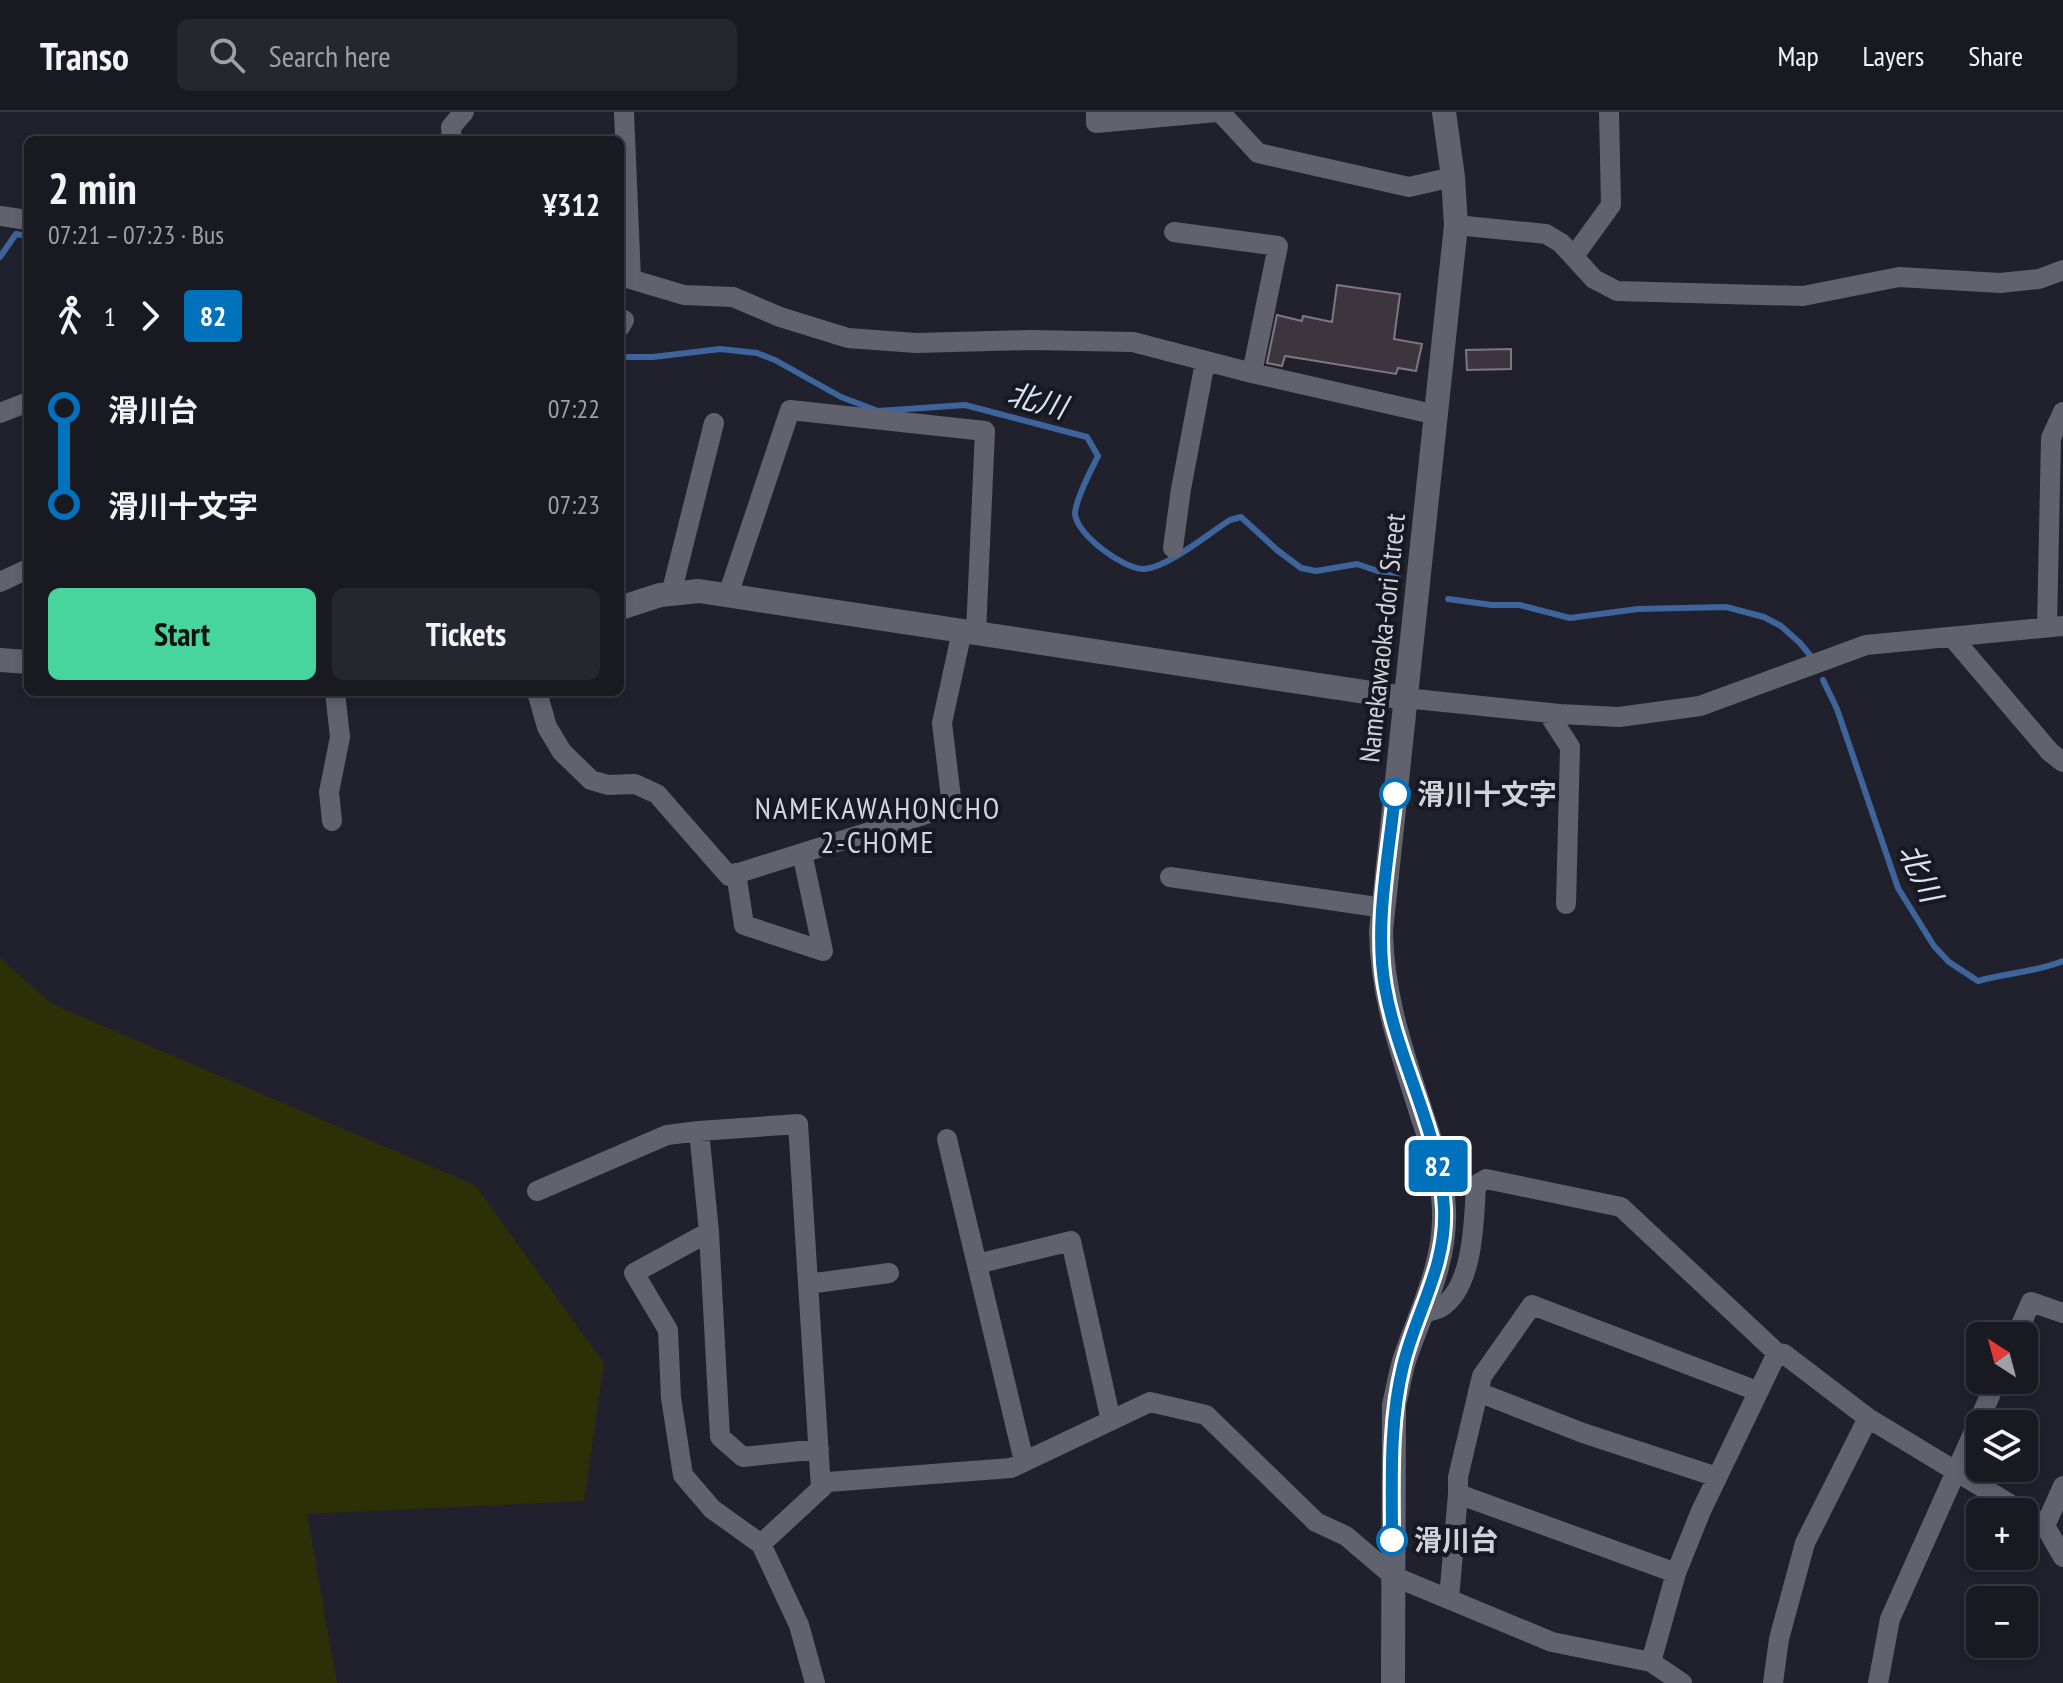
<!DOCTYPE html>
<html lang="en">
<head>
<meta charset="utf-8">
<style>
  body { margin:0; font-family:"PT Sans Narrow","Noto Sans JP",sans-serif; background:#25262e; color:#f1f3f6; height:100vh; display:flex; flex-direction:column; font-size:30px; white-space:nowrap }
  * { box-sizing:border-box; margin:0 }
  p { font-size:26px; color:#9fa0a5 }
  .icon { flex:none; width:44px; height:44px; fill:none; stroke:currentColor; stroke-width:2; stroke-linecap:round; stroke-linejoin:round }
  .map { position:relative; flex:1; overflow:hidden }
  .sheet { position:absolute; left:24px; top:24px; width:600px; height:560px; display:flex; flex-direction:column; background:#181921; border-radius:12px; box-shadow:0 4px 12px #0003,0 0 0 2px #36383f }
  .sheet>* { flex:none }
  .badge { padding:0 16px; border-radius:6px; font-size:28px; line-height:52px }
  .needle { width:52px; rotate:324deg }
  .tools { position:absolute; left:1966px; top:1210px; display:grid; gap:16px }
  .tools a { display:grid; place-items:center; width:72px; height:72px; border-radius:12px; background:#181921; box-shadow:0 4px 12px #0003,0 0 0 2px #36383f; font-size:40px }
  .map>.badge { position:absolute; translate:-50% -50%; box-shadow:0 0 0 4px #fff }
  .legs { display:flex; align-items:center; gap:12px; height:88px; padding:0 24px; font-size:26px }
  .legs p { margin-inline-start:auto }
  .summary { display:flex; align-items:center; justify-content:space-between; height:136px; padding:0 24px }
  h1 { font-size:44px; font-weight:700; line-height:60px }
  .cta { display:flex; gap:16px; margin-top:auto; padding:16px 24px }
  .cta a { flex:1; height:92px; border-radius:12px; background:#48d49d; color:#111; font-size:32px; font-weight:700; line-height:92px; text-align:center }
  .cta a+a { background:#25262e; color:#f1f3f6 }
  ul { padding:0 24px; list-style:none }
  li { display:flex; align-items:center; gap:28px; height:96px; font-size:30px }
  li i { display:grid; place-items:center; width:12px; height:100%; margin:0 10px; background:currentColor }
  li i::after { content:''; width:20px; height:20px; margin:-10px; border:6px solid; border-radius:50%; background:#181921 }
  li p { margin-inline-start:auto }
  li:first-child i { background:linear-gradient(#0000 50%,currentColor 0) }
  li:last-child i { background:linear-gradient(currentColor 50%,#0000 0) }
  header { display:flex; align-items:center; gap:48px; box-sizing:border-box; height:112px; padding:0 40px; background:#181921; border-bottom:2px solid #36383f }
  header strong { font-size:38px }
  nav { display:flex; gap:44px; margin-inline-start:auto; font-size:28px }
  .search { width:560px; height:72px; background:#25262e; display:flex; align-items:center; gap:20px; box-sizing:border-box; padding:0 28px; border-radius:12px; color:#9fa0a5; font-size:30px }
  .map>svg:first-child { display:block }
  .green { fill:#2d2f06 }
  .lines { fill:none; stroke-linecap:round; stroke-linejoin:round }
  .stream { stroke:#3d659b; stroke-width:6 }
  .building { fill:#3d353e; stroke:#807681; stroke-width:2 }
  .street { stroke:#60626e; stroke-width:20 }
  .secondary { stroke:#60626e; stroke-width:24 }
  .line-1-casing { stroke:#fff; stroke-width:18 }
  .line-1 { stroke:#0072bc; stroke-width:12 }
  .stop-1-dot { fill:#fff; stroke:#0072bc; stroke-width:4 }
  .labels { text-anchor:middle; stroke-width:8; stroke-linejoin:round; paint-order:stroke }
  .street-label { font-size:28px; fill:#d1d2da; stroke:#171822 }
  .stop-label { font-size:28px; font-weight:bold; fill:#d1d2da; stroke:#171822; text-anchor:start }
  .water-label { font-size:30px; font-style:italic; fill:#d8e4f4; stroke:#171822 }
  .neighbourhood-label { font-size:30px; letter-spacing:2px; fill:#d3d5e4; stroke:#171822 }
</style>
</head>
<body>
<header>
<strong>Transo</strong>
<div class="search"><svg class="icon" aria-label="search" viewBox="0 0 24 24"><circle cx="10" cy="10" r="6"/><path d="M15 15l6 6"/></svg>Search here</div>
<nav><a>Map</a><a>Layers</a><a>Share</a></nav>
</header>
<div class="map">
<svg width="2063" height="1571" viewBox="0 0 2063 1571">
  <rect width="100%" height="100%" fill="#20212c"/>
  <path class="green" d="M0 846 52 892 475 1073 604 1251 584 1389 307 1402 337 1571H0Z"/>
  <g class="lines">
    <path class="stream" d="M0 145 16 122 28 124
      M620 245H653L720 237 757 241 775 248 841 285 878 299 965 293 1087 325 1098 344C1091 358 1076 386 1075 401 1075 422 1125 458 1144 457 1169 455 1209 421 1230 408L1241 405 1277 438 1301 456 1316 459 1357 452 1398 466
      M1448 487 1492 493H1520L1570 506 1638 497 1726 495 1764 505 1781 514 1800 531 1814 548
      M1823 568 1837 597 1898 776 1934 834 1949 850 1978 869C2006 861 2036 860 2063 849"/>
  </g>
  <path class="building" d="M1337 173 1400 182 1394 227 1422 232 1416 259 1398 256 1396 262 1285 244 1282 254 1267 251 1277 203 1302 209 1303 204 1332 210Z
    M1511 237V257L1467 258 1466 238Z"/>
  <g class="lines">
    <path class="street" d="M624 0 631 167
      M1096 0V11L1217 0
      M1220 0 1258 41 1409 75 1453 65
      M452 28 451 15 464 0
      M0 104 28 108
      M1456 113 1546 122 1561 131 1594 167 1617 179 1803 184 1899 165 2000 171 2039 167 2063 158
      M1174 120 1278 134 1252 261
      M1574 144 1611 93 1609 0
      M620 164 684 183 733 185 780 205 848 226 916 231 1031 228 1133 230 1252 261 1437 303
      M620 207 624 208 620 215
      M0 301 28 290
      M1173 436 1181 377 1205 250
      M0 470 28 457
      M671 482 714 311
      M728 483 790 298 985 319 976 521
      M2047 515 2051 326 2063 300
      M1952 525 2050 640 2063 650
      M537 580 547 615 562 640 591 668 608 673 635 672 657 682 729 764 952 694 942 611 962 519
      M1405 586 1560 602 1619 605 1700 594 1866 533 2063 514
      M1548 601 1570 635 1566 792
      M332 709 329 680 340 625 335 580
      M736 761 744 813 823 839 802 741
      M1170 765 1384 796
      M947 1027 1022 1341
      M537 1079 667 1023 699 1019
      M709 1120 720 1325 743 1345 819 1337
      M977 1152 1071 1129 1111 1309
      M808 1172 889 1161
      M1422 1201C1428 1200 1435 1198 1440 1196 1474 1176 1474 1107 1476 1073L1486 1067 1621 1095 1777 1241
      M2016 1224 2031 1190 2063 1201
      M1478 1280 1583 1321 1717 1365
      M2024 1400 2045 1414 2063 1445
      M2045 1414 2063 1374
      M761 1432 712 1397 683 1363 671 1286 668 1218 634 1161 709 1120 699 1019 798 1012 821 1377
      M1676 1461 1458 1382V1365L1482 1264 1532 1193 1757 1279
      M1449 1487 1458 1382
      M1651 1550 1676 1461 1701 1399 1777 1241 1784 1242 1868 1306
      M815 1571 799 1513 761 1432 828 1370 1011 1356 1150 1290 1206 1303 1316 1410 1346 1424 1393 1464 1552 1530 1651 1550 1682 1571
      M1773 1571 1779 1527 1805 1431 1868 1306 2023 1400
      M1878 1571 1890 1507 1997 1268"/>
    <path class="secondary" d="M620 496 660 483 699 479 1405 586
      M0 548 28 550
      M1393 1571 1394 1293C1398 1277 1400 1261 1405 1246 1422 1197 1446 1150 1444 1098 1443 1063 1431 1031 1420 997 1401 937 1382 883 1381 819L1456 113 1453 65 1444 0"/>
  </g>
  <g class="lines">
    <defs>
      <path id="line-1" d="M1392 1428C1392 1369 1389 1311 1403 1254 1416 1200 1447 1154 1444 1096 1440 1020 1398 950 1385 875 1374 812 1389 744 1395 682"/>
    </defs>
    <use href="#line-1" class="line-1-casing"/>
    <use href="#line-1" class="line-1"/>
  </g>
  <g class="stop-1-dot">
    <circle cx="1395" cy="682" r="14"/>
    <circle cx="1392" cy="1428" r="14"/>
  </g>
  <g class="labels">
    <g class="street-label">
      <text transform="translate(1382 526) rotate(-84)" y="10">Namekawaoka-dori Street</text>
    </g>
    <g class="stop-label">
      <text x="1417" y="692">滑川十文字</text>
      <text x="1414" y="1438">滑川台</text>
    </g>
    <g class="water-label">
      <text transform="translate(1037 289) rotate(15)" y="10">北川</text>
      <text transform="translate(1920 761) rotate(65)" y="10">北川</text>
    </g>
    <g class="neighbourhood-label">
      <text x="878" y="707">NAMEKAWAHONCHO<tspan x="878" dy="34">2-CHOME</tspan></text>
    </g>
  </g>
</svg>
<div class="tools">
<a><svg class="needle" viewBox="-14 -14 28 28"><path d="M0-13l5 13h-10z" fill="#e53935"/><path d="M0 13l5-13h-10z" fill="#9fa0a5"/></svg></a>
<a><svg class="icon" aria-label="layers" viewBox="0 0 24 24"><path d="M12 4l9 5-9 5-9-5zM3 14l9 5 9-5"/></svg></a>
<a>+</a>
<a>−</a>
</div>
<b class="badge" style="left:1438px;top:1054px;background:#0072bc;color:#fff">82</b>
<section class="sheet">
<div class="summary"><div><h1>2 min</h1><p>07:21 – 07:23 · Bus</p></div><b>¥312</b></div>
<div class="legs"><svg class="icon" aria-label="walk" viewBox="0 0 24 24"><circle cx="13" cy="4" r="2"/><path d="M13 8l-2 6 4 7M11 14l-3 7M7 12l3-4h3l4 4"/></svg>1<svg class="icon" aria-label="forward" viewBox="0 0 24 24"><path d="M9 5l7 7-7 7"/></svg><b class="badge" style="background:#0072bc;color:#fff">82</b></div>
<ul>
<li><i style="color:#0072bc"></i><b>滑川台</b><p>07:22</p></li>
<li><i style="color:#0072bc"></i><b>滑川十文字</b><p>07:23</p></li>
</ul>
<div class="cta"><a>Start</a><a>Tickets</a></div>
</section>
</div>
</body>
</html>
